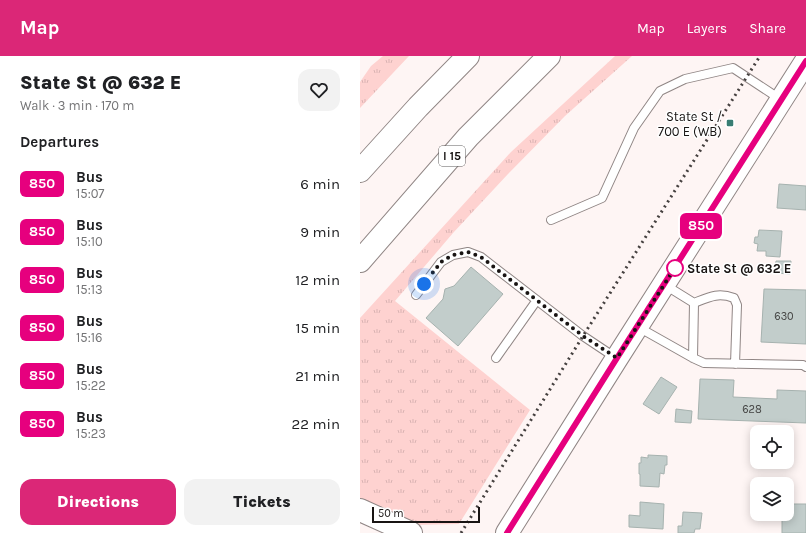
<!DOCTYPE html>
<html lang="en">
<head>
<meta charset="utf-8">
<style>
  body { margin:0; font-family:Karla,sans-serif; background:#f2f2f2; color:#202124; height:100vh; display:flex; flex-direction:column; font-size:15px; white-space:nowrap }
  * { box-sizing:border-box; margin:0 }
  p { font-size:13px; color:#757577 }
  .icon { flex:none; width:22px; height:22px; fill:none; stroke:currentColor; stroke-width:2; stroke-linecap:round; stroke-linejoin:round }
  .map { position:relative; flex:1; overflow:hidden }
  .sheet { display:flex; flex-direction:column; background:#fff; width:360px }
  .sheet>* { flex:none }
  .badge { padding:0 8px; border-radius:6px; font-size:14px; line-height:26px }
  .controls { position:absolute; left:390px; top:369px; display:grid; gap:8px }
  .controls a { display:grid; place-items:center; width:44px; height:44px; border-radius:8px; background:#fff; box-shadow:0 2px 10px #0003; font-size:20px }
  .scale { position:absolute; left:12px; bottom:10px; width:108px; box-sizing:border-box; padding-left:4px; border:2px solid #181413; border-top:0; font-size:11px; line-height:14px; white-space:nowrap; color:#181413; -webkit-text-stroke:3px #fff; paint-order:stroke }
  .you { position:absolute; width:20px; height:20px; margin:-10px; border:3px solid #fff; border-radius:50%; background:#1a73e8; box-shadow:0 0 0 6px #1a73e833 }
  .map>.badge { position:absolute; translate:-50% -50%; box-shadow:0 0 0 2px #fff }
  h2 { padding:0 20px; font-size:15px; line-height:36px }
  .round { display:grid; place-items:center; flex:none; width:42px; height:42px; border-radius:12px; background:#f2f2f2 }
  .overview { display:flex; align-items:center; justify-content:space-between; height:68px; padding:0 20px }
  h1 { font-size:19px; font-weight:800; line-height:30px }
  .action { display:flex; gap:8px; margin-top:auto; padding:8px 20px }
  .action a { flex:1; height:46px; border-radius:12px; background:#db2777; color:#fff; font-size:16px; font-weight:800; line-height:46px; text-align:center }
  .action a+a { background:#f2f2f2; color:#202124 }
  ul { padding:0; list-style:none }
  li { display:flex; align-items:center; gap:12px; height:48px; padding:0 20px }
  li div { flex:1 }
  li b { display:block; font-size:15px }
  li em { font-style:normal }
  li .badge { min-width:44px; font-weight:700; text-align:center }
  header { display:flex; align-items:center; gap:24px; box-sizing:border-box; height:56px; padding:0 20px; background:#db2777; color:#fff }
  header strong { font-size:19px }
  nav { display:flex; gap:22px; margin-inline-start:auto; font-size:14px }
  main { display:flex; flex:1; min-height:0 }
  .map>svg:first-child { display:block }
  .grass { fill:url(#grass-tufts) }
  .building { fill:#c2cdcb; stroke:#a6b2af }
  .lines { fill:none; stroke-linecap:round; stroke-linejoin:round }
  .lane-casing { stroke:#908685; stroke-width:10 }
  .secondary-casing { stroke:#908685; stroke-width:24 }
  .highway-casing { stroke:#908685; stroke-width:24 }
  .lane { stroke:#fff; stroke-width:8 }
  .secondary { stroke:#fff; stroke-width:22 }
  .highway { stroke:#fff; stroke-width:22 }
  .rail { stroke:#45403f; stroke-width:3; stroke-dasharray:2 4; stroke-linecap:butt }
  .line-casing { stroke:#fff; stroke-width:9 }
  .line { stroke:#e6007e; stroke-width:6 }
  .walk { stroke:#181413; stroke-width:4; stroke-dasharray:0 7.2 }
  .poi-dot { fill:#387d73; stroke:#fff; stroke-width:1.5 }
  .stop-dot { fill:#fff; stroke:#e6007e; stroke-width:2 }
  .labels { text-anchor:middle; stroke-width:3; stroke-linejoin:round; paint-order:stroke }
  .number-label { font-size:11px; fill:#424241 }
  .shield { fill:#fff; stroke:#5d5a5a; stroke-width:1 }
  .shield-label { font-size:12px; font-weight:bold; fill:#181413 }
  .poi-label { font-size:13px; fill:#181413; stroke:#fff; text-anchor:end }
  .stop-label { font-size:13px; font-weight:bold; fill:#181413; stroke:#fff; text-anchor:start }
</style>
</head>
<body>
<header>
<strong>Map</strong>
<nav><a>Map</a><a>Layers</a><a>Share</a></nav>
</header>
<main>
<section class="sheet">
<div class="overview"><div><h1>State St @ 632 E</h1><p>Walk · 3 min · 170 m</p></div><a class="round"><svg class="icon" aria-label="heart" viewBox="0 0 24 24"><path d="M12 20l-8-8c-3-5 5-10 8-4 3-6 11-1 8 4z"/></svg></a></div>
<h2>Departures</h2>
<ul>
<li><span class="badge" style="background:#e6007e;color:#fff">850</span><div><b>Bus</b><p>15:07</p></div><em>6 min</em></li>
<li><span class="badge" style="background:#e6007e;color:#fff">850</span><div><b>Bus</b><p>15:10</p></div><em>9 min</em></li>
<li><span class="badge" style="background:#e6007e;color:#fff">850</span><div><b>Bus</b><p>15:13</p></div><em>12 min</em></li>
<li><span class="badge" style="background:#e6007e;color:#fff">850</span><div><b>Bus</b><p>15:16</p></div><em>15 min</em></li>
<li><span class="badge" style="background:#e6007e;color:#fff">850</span><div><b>Bus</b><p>15:22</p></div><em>21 min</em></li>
<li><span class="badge" style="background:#e6007e;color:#fff">850</span><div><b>Bus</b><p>15:23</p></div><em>22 min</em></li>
</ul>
<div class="action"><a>Directions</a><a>Tickets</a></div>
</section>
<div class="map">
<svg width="446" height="477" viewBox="0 0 446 477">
  <defs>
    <pattern id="grass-tufts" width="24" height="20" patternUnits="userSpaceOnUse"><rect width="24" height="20" fill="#fed2d0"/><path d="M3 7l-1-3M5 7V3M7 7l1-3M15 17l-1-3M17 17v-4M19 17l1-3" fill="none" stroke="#d9b3b2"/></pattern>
  </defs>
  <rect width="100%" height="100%" fill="#fef5f4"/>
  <path class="grass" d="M23 0H49L0 52V26L11 10Z
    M255 0H272L205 60 148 118 93 177 35 245 170 354 99 468 52 469 0 444V262L151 96Z"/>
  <path class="building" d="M419 128 446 130V154L417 152Z
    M399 174 422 175 420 201 406 200V195H397L398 188 394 187 395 181H398Z
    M416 205H431L430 218 415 217Z
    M111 211 143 238 98 290 66 262 83 243 85 233 94 230Z
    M404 233 446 234V288L401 286Z
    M301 321 317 331 299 358 283 348Z
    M340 323 374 324 373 341 417 343V334L446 335V367L338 363Z
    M316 353 332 355 331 367 315 366Z
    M288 399 307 400V409H305L304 418 300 417 299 431 280 430V418H279V407H281V401L288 402Z
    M280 446 304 448 303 473 269 471V459L280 460Z
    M427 448H446V477H422V458H427Z
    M323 456 342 457 340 473H335L334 477H318V470H322Z"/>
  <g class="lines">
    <defs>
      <path id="lane" d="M191 164 242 142 274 72 300 35 325 23 373 12 420 43
        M305 229 334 247 333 302
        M56 239 81 206 93 199 108 196 121 201 223 280 256 302
        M334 247C349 241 358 236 374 242L377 249 375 308
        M278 271 333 302 344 307 443 309 446 311
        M136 302 177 244"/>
      <path id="secondary" d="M0 454 51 477
        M147 477 257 302 446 5"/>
      <path id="highway" d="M0 115 58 51 108 0
        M0 205 108 81 189 0"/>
    </defs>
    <use href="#lane" class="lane-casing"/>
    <use href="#secondary" class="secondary-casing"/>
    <use href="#highway" class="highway-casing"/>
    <use href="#lane" class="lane"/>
    <use href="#secondary" class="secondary"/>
    <use href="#highway" class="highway"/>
    <path class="rail" d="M101 477 223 280 400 0"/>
  </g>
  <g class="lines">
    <defs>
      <path id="line" d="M147 477 257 302 446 5"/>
    </defs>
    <use href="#line" class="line-casing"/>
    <use href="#line" class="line"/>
    <path class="walk" d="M64 228 81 206 93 199 108 196 121 201 223 280 257 302 318 207 315 212"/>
  </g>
  <rect class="poi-dot" x="366" y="63" width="8" height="8" rx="2"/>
  <circle class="stop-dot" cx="315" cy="212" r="8"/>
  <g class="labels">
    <g class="number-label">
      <text x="424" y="264">630</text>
      <text x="392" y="357">628</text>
    </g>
    <rect class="shield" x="79" y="90" width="26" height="20" rx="3"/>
    <g class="shield-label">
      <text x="92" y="104">I 15</text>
    </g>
    <g class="poi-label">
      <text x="362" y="65">State St /<tspan x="362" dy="15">700 E (WB)</tspan></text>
    </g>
    <g class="stop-label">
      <text x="327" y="217">State St @ 632 E</text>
    </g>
  </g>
</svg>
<div class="controls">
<a><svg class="icon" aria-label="locate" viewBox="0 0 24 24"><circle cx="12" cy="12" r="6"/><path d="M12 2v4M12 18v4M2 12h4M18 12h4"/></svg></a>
<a><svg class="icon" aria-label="layers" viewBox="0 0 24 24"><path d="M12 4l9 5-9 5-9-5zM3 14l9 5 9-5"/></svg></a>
</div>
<div class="scale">50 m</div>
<div class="you" style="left:64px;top:228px"></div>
<b class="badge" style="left:341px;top:170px;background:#e6007e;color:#fff">850</b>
</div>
</main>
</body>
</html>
